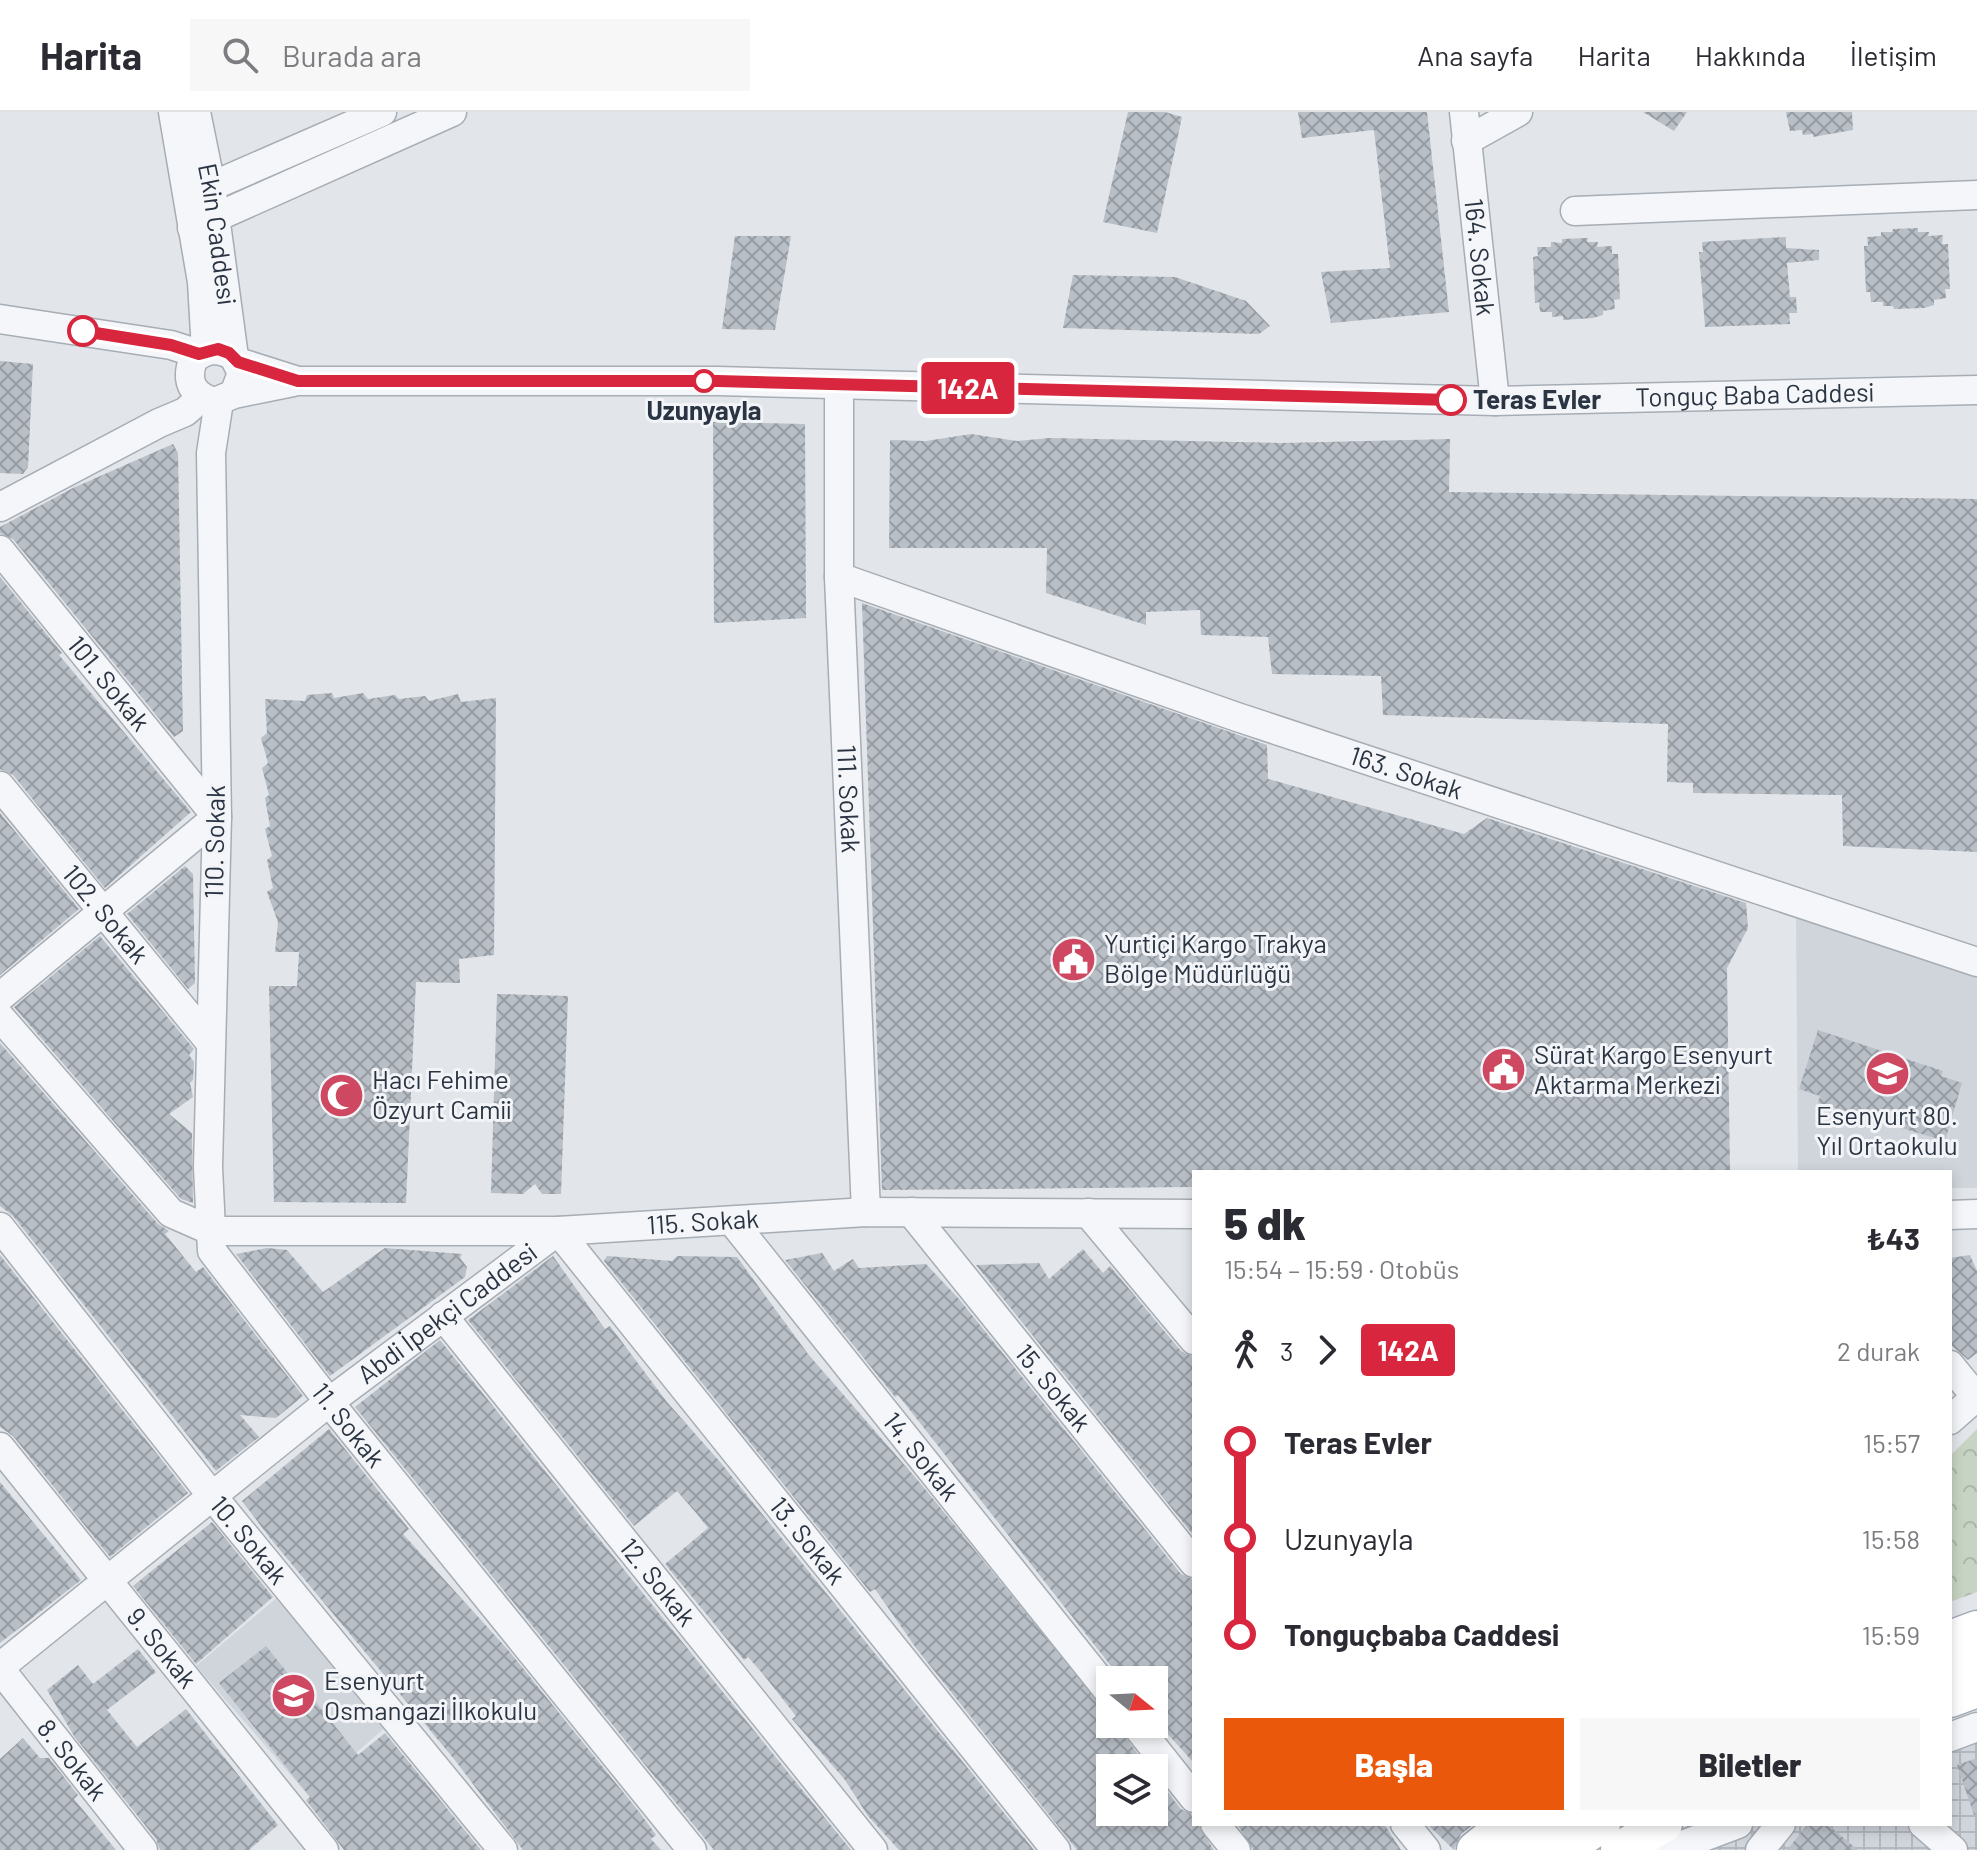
<!DOCTYPE html>
<html lang="tr">
<head>
<meta charset="utf-8">
<style>
  body { margin:0; font-family:Barlow,sans-serif; background:#f7f7f7; color:#2b2b33; height:100vh; display:flex; flex-direction:column; font-size:30px; white-space:nowrap }
  * { box-sizing:border-box; margin:0 }
  p { font-size:26px; color:#7c7c81 }
  .icon { flex:none; width:44px; height:44px; fill:none; stroke:currentColor; stroke-width:2; stroke-linecap:round; stroke-linejoin:round }
  .map { position:relative; flex:1; overflow:hidden }
  .details { position:absolute; left:1192px; top:1058px; width:760px; height:656px; display:flex; flex-direction:column; background:#fff; border-radius:0px; box-shadow:0 4px 12px #0003 }
  .details>* { flex:none }
  .badge { padding:0 16px; border-radius:6px; font-size:28px; line-height:52px }
  .needle { width:52px; rotate:108deg }
  .fabs { position:absolute; left:1096px; top:1554px; display:grid; gap:16px }
  .fabs a { display:grid; place-items:center; width:72px; height:72px; border-radius:0px; background:#fff; box-shadow:0 4px 12px #0003; font-size:40px }
  .map>.badge { position:absolute; translate:-50% -50%; box-shadow:0 0 0 4px #fff }
  .legs { display:flex; align-items:center; gap:12px; height:88px; padding:0 32px; font-size:26px }
  .legs p { margin-inline-start:auto }
  .overview { display:flex; align-items:center; justify-content:space-between; height:136px; padding:0 32px }
  h1 { font-size:44px; font-weight:800; line-height:60px }
  .primary-button { display:flex; gap:16px; margin-top:auto; padding:16px 32px }
  .primary-button a { flex:1; height:92px; border-radius:0px; background:#ea580c; color:#fff; font-size:32px; font-weight:800; line-height:92px; text-align:center }
  .primary-button a+a { background:#f7f7f7; color:#2b2b33 }
  ul { padding:0 32px; list-style:none }
  li { display:flex; align-items:center; gap:28px; height:96px; font-size:30px }
  li i { display:grid; place-items:center; width:12px; height:100%; margin:0 10px; background:currentColor }
  li i::after { content:''; width:20px; height:20px; margin:-10px; border:6px solid; border-radius:50%; background:#fff }
  li p { margin-inline-start:auto }
  li:first-child i { background:linear-gradient(#0000 50%,currentColor 0) }
  li:last-child i { background:linear-gradient(currentColor 50%,#0000 0) }
  header { display:flex; align-items:center; gap:48px; box-sizing:border-box; height:112px; padding:0 40px; background:#fff; border-bottom:2px solid #e1e1e2 }
  header strong { font-size:38px }
  nav { display:flex; gap:44px; margin-inline-start:auto; font-size:28px }
  .search { width:560px; height:72px; background:#f7f7f7; display:flex; align-items:center; gap:20px; box-sizing:border-box; padding:0 28px; border-radius:0px; color:#7c7c81; font-size:30px }
  .map>svg:first-child { display:block }
  .built { fill:#d0d5dc }
  .industrial { fill:url(#industrial-grid) }
  .park { fill:url(#park-crowns) }
  .building { fill:url(#building-cross-hatch) }
  .lines { fill:none; stroke-linecap:round; stroke-linejoin:round }
  .minor-casing { stroke:#a7adb4; stroke-width:31 }
  .major-casing { stroke:#a1aab6; stroke-width:39 }
  .minor { stroke:#f5f6f9; stroke-width:28 }
  .major { stroke:#fff; stroke-width:36 }
  .line-1-casing { stroke:#fff; stroke-width:18 }
  .line-1 { stroke:#d7263d; stroke-width:12 }
  .stop-1-dot { fill:#fff; stroke:#d7263d; stroke-width:4 }
  .labels { text-anchor:middle; stroke-width:6; stroke-linejoin:round; paint-order:stroke }
  .street-label { font-size:26px; fill:#2a3442; stroke:#f2f4f8 }
  .stop-label { font-size:26px; font-weight:bold; fill:#2a3442; stroke:#f2f4f8; text-anchor:start }
  .poi-label { font-size:26px; fill:#2a3442; stroke:#f2f4f8; text-anchor:start }
</style>
</head>
<body>
<header>
<strong>Harita</strong>
<div class="search"><svg class="icon" aria-label="search" viewBox="0 0 24 24"><circle cx="10" cy="10" r="6"/><path d="M15 15l6 6"/></svg>Burada ara</div>
<nav><a>Ana sayfa</a><a>Harita</a><a>Hakkında</a><a>İletişim</a></nav>
</header>
<div class="map">
<svg width="1977" height="1738" viewBox="0 0 1977 1738">
  <defs>
    <pattern id="industrial-grid" width="8" height="8" patternUnits="userSpaceOnUse" patternTransform="scale(2)"><rect width="8" height="8" fill="#d0d5dc"/><path d="M0 4h8M4 0v8" fill="none" stroke="#b3b7be"/></pattern>
    <pattern id="park-crowns" width="20" height="18" patternUnits="userSpaceOnUse" patternTransform="scale(2)"><rect width="20" height="18" fill="#c8d4c3"/><path d="M2 6a3 3 0 1 1 6 0M12 15a3 3 0 1 1 6 0" fill="none" stroke="#acb7a9"/></pattern>
    <pattern id="building-cross-hatch" width="8" height="8" patternUnits="userSpaceOnUse" patternTransform="scale(2)"><rect width="8" height="8" fill="#b9bfc7"/><path d="M0 0l8 8M0 8l8-8" fill="none" stroke="#979ca3"/></pattern>
  </defs>
  <rect width="100%" height="100%" fill="#e2e6ea"/>
  <path class="built" d="M1796 806 1977 862V1076H1950V1060H1798Z
    M280 1483 388 1613 308 1683 196 1554Z"/>
  <path class="industrial" d="M1977 1603V1738H1638L1692 1712H1950V1613Z"/>
  <path class="park" d="M1977 1317V1480L1950 1490V1344Z"/>
  <path class="building" d="M1128 0H1165L1182 5 1157 121 1103 110Z
    M1298 0H1427L1449 200 1331 211 1321 160 1390 156 1374 18 1302 26Z
    M1643 0H1687L1674 19Z
    M1786 0H1852L1853 18 1813 25V22L1803 23 1802 18 1790 19Z
    M1918 116V120H1929L1928 124 1943 123 1942 132H1948L1950 177H1945L1946 186 1934 188V193L1924 196 1894 197 1893 194H1883V190H1871L1870 180H1866L1864 134H1868L1867 125 1881 124V120H1892L1893 117Z
    M735 124H791L775 218 722 217Z
    M1786 125V136L1819 138V148L1787 151 1790 185H1796L1797 201H1789L1790 212 1705 215 1699 140H1703L1702 130Z
    M1588 126 1587 130H1598L1597 135 1612 134V142H1618L1620 187 1614 188 1615 197 1603 199V203L1593 206 1563 208V204L1552 205V200H1540L1539 190 1535 191 1533 145 1538 144 1537 135H1551V130L1562 131V127Z
    M1073 163 1175 165 1246 189 1270 214 1259 222 1063 216Z
    M0 249 33 252 28 355 23 362 0 361Z
    M713 310 805 312 806 506 714 511Z
    M971 322 1017 329 1050 326 1282 331 1450 327 1449 380 1977 387V740L1843 734 1842 683 1693 681V671L1667 670 1668 612 1383 603 1381 564 1272 562 1268 525 1201 523 1200 498 1146 500V513L1046 481 1047 436H889L890 328 926 329Z
    M173 332 178 341 183 619 174 625 13 427 0 421V415L73 376Z
    M0 465 62 541 59 543 191 700 105 776 13 663 0 657Z
    M862 491 1267 633 1268 667 1464 722 1487 706 1746 791 1748 816 1727 856 1730 1060H1194V1075L882 1078Z
    M332 581 334 586 363 581 368 587 395 583 399 587 425 584 429 589 458 582 461 590 496 586 494 843 459 847 460 871 416 870 406 1091 274 1090 269 874H297L299 840H275L278 810 267 780 273 776 267 748 272 744 265 717 270 714 265 686 269 683 262 656 268 651 261 626 267 621 265 587 305 589 307 583Z
    M0 701 79 797 0 863Z
    M185 754 193 762 195 871 188 877 127 802Z
    M100 824 194 937 189 943 194 950 193 968 190 971 193 985 169 1002 192 1021 193 1091 181 1087 14 895Z
    M497 882 568 884 561 1082H542L535 1072 523 1082 491 1081Z
    M1818 918 1943 959 1941 964 1962 971 1945 1029 1818 991 1820 984 1799 977Z
    M0 931 158 1112 169 1119 165 1122 196 1160 203 1155 303 1284 276 1306 240 1303 259 1325 216 1359 13 1104 0 1094Z
    M267 1136 287 1138 323 1180 385 1136 462 1142 460 1146 467 1155 465 1165 330 1264 236 1142Z
    M1083 1137 1103 1161 1110 1154 1181 1239 1194 1245V1424L976 1153 1039 1151 1049 1167Z
    M822 1141 834 1159 853 1147 859 1156 926 1152 959 1187 1181 1462 1194 1468V1651L1154 1607V1568H1122L898 1283 895 1285 785 1148Z
    M0 1143 188 1381 110 1445 13 1324 0 1315Z
    M1970 1143 1977 1159V1241L1968 1248 1950 1232V1146Z
    M553 1144 605 1217 610 1214 667 1290 721 1351 1034 1738H899L868 1704 845 1668 792 1607 796 1604 763 1562 748 1545 744 1548 665 1452 708 1416 697 1402 677 1379 634 1414 468 1208Z
    M607 1144 672 1149 677 1144 737 1145 808 1242 921 1372 1104 1597 1110 1612H1116L1148 1656H1110V1700H1154V1663L1181 1697 1191 1702 1194 1712H1198L1214 1738H1077L916 1536 875 1477 870 1480 604 1149Z
    M440 1228 662 1505 851 1738H714L355 1295Z
    M329 1317 409 1417 403 1422 509 1539 640 1701 656 1723 651 1727 661 1738H523L454 1647 270 1426 242 1389Z
    M0 1370 81 1468 0 1531Z
    M212 1410 273 1485 196 1552 133 1474Z
    M266 1534 294 1569 300 1564 310 1576 307 1579 358 1643 385 1621 481 1738H344L306 1688 310 1685 219 1571Z
    M138 1537 156 1560 107 1598 137 1635 186 1597 278 1713 249 1738H160L156 1727 74 1624 47 1578 78 1553 93 1572Z
    M23 1626 40 1646H49L78 1683 74 1687 116 1738H0V1647Z
    M1977 1646V1702L1974 1703 1957 1653Z
    M1237 1712H1384L1401 1738H1253Z
    M1427 1712H1474L1461 1722 1454 1738Z
    M1808 1712H1827L1858 1738H1787Z"/>
  <g class="lines">
    <defs>
      <g id="minor">
        <path d="M173 0 202 170 206 239"/>
        <path id="s1" d="M196 0 211 74 234 245"/>
        <path id="s2" d="M1464 0 1495 289"/>
        <path d="M1466 29 1518 0"/>
        <path d="M196 81 382 0"/>
        <path d="M1575 99 1977 83"/>
        <path d="M192 116 452 0"/>
        <path d="M0 207 171 233 199 242"/>
        <path id="s3" d="M238 250 298 269H718L1495 289 1977 278"/>
        <path id="s4" d="M839 273V465L866 1100"/>
        <path d="M234 282 242 261 234 245C220 235 205 236 193 248 185 270 193 284 215 290L234 282 293 270"/>
        <path id="s5" d="M219 289 211 341 217 705 208 1055 212 1139 329 1290 692 1738"/>
        <path d="M0 395 159 311 185 300 201 286"/>
        <path id="s6" d="M0 438 217 705 0 885"/>
        <path id="s7" d="M839 465 1237 605 1977 850"/>
        <path id="s8" d="M0 674 210 930"/>
        <path id="s9" d="M0 905 171 1101 212 1119H558L866 1100 1194 1102"/>
        <path id="s10" d="M911 1100 1194 1451"/>
        <path d="M1088 1101 1194 1228"/>
        <path d="M1950 1103 1977 1102"/>
        <path id="s11" d="M732 1109 1110 1581"/>
        <path id="s12" d="M0 1115 213 1385 503 1738"/>
        <path id="s13" d="M443 1204 873 1738"/>
        <path d="M1950 1253 1976 1285"/>
        <path d="M1950 1308 1977 1284"/>
        <path id="s14" d="M0 1335 324 1738"/>
        <path id="s15" d="M0 1555 329 1290 558 1119 1056 1738"/>
        <path id="s16" d="M0 1557 143 1738"/>
        <path d="M1135 1612 1194 1686"/>
        <path d="M1950 1625 1977 1615"/>
        <path d="M1215 1712 1236 1738"/>
        <path d="M1405 1712 1426 1738"/>
        <path d="M1923 1712 1953 1738"/>
        <path d="M1669 1738 1738 1712"/>
        <path d="M1760 1738 1781 1712"/>
      </g>
      <path id="major" d="M1950 1527 1977 1517
        M1950 1558 1977 1548
        M1950 1587 1977 1577
        M1475 1738 1507 1712
        M1514 1738 1550 1712
        M1563 1738 1602 1712
        M1619 1738 1664 1712"/>
    </defs>
    <use href="#minor" class="minor-casing"/>
    <use href="#major" class="major-casing"/>
    <use href="#minor" class="minor"/>
    <use href="#major" class="major"/>
  </g>
  <g class="lines">
    <defs>
      <path id="line-1" d="M83 219 171 233 199 242 218 237 229 241 238 250 298 269H718L1451 288"/>
    </defs>
    <use href="#line-1" class="line-1-casing"/>
    <use href="#line-1" class="line-1"/>
  </g>
  <defs>
    <symbol id="civic-disc" viewBox="-11 -11 22 22"><circle r="9.5" fill="#ce4861" stroke="#f2f4f8"/><path d="M-.6-6.5H3V-4.5H.6V-3L4-1V1h2V6H-6V1h2V-1L-.6-3ZM-1.2 2.5V6h2.4V2.5Z" fill="#fff"/></symbol>
    <symbol id="school-disc" viewBox="-11 -11 22 22"><circle r="9.5" fill="#ce4861" stroke="#f2f4f8"/><path d="M0-5L7-2L0 1L-7-2ZM-4 1L0 2.5L4 1V4Q0 6-4 4Z" fill="#fff"/></symbol>
    <symbol id="mosque-disc" viewBox="-11 -11 22 22"><circle r="9.5" fill="#ce4861" stroke="#f2f4f8"/><path d="M3.5-4.9A6 6 0 1 0 3.5 4.9A5 5 0 1 1 3.5-4.9Z" fill="#fff"/></symbol>
  </defs>
  <g fill-rule="evenodd">
    <use href="#civic-disc" x="1048" y="822" width="51" height="51"/>
    <use href="#civic-disc" x="1478" y="932" width="51" height="51"/>
    <use href="#school-disc" x="1862" y="936" width="51" height="51"/>
    <use href="#mosque-disc" x="316" y="958" width="51" height="51"/>
    <use href="#school-disc" x="268" y="1558" width="51" height="51"/>
  </g>
  <g class="stop-1-dot">
    <circle cx="83" cy="219" r="14"/>
    <circle cx="704" cy="269" r="10"/>
    <circle cx="1451" cy="288" r="14"/>
  </g>
  <g class="labels">
    <g class="street-label">
      <text dy="9" stroke="none"><textPath href="#s1" startOffset="124">Ekin Caddesi</textPath></text>
      <text dy="9" stroke="none"><textPath href="#s2" startOffset="146">164. Sokak</textPath></text>
      <text dy="9" stroke="none"><textPath href="#s3" startOffset="1520">Tonguç Baba Caddesi</textPath></text>
      <text dy="9" stroke="none"><textPath href="#s6" startOffset="172">101. Sokak</textPath></text>
      <text dy="9" stroke="none"><textPath href="#s7" startOffset="600">163. Sokak</textPath></text>
      <text dy="9" stroke="none"><textPath href="#s4" startOffset="414">111. Sokak</textPath></text>
      <text transform="translate(215 730) rotate(-89)" y="9">110. Sokak</text>
      <text dy="9" stroke="none"><textPath href="#s8" startOffset="166">102. Sokak</textPath></text>
      <text dy="9" stroke="none"><textPath href="#s9" startOffset="796">115. Sokak</textPath></text>
      <text dy="9" stroke="none"><textPath href="#s15" startOffset="570">Abdi İpekçi Caddesi</textPath></text>
      <text dy="9" stroke="none"><textPath href="#s10" startOffset="226">15. Sokak</textPath></text>
      <text dy="9" stroke="none"><textPath href="#s5" startOffset="1072">11. Sokak</textPath></text>
      <text dy="9" stroke="none"><textPath href="#s11" startOffset="302">14. Sokak</textPath></text>
      <text dy="9" stroke="none"><textPath href="#s12" startOffset="400">10. Sokak</textPath></text>
      <text dy="9" stroke="none"><textPath href="#s15" startOffset="1106">13. Sokak</textPath></text>
      <text dy="9" stroke="none"><textPath href="#s13" startOffset="342">12. Sokak</textPath></text>
      <text dy="9" stroke="none"><textPath href="#s14" startOffset="258">9. Sokak</textPath></text>
      <text dy="9" stroke="none"><textPath href="#s16" startOffset="116">8. Sokak</textPath></text>
    </g>
    <g class="stop-label">
      <text x="1473" y="297">Teras Evler</text>
      <text x="704" y="308" text-anchor="middle">Uzunyayla</text>
    </g>
    <g class="poi-label">
      <text x="1104" y="841">Yurtiçi Kargo Trakya<tspan x="1104" dy="30">Bölge Müdürlüğü</tspan></text>
      <text x="1534" y="952">Sürat Kargo Esenyurt<tspan x="1534" dy="30">Aktarma Merkezi</tspan></text>
      <text x="372" y="977">Hacı Fehime<tspan x="372" dy="30">Özyurt Camii</tspan></text>
      <text x="1887" y="1013" text-anchor="middle">Esenyurt 80.<tspan x="1887" dy="30">Yıl Ortaokulu</tspan></text>
      <text x="324" y="1578">Esenyurt<tspan x="324" dy="30">Osmangazi İlkokulu</tspan></text>
    </g>
  </g>
</svg>
<div class="fabs">
<a><svg class="needle" viewBox="-14 -14 28 28"><path d="M0-13l5 13h-10z" fill="#e53935"/><path d="M0 13l5-13h-10z" fill="#7c7c81"/></svg></a>
<a><svg class="icon" aria-label="layers" viewBox="0 0 24 24"><path d="M12 4l9 5-9 5-9-5zM3 14l9 5 9-5"/></svg></a>
</div>
<b class="badge" style="left:968px;top:276px;background:#d7263d;color:#fff">142A</b>
<section class="details">
<div class="overview"><div><h1>5 dk</h1><p>15:54 – 15:59 · Otobüs</p></div><b>₺43</b></div>
<div class="legs"><svg class="icon" aria-label="walk" viewBox="0 0 24 24"><circle cx="13" cy="4" r="2"/><path d="M13 8l-2 6 4 7M11 14l-3 7M7 12l3-4h3l4 4"/></svg>3<svg class="icon" aria-label="forward" viewBox="0 0 24 24"><path d="M9 5l7 7-7 7"/></svg><b class="badge" style="background:#d7263d;color:#fff">142A</b><p>2 durak</p></div>
<ul>
<li><i style="color:#d7263d"></i><b>Teras Evler</b><p>15:57</p></li>
<li><i style="color:#d7263d"></i><span>Uzunyayla</span><p>15:58</p></li>
<li><i style="color:#d7263d"></i><b>Tonguçbaba Caddesi</b><p>15:59</p></li>
</ul>
<div class="primary-button"><a>Başla</a><a>Biletler</a></div>
</section>
</div>
</body>
</html>
